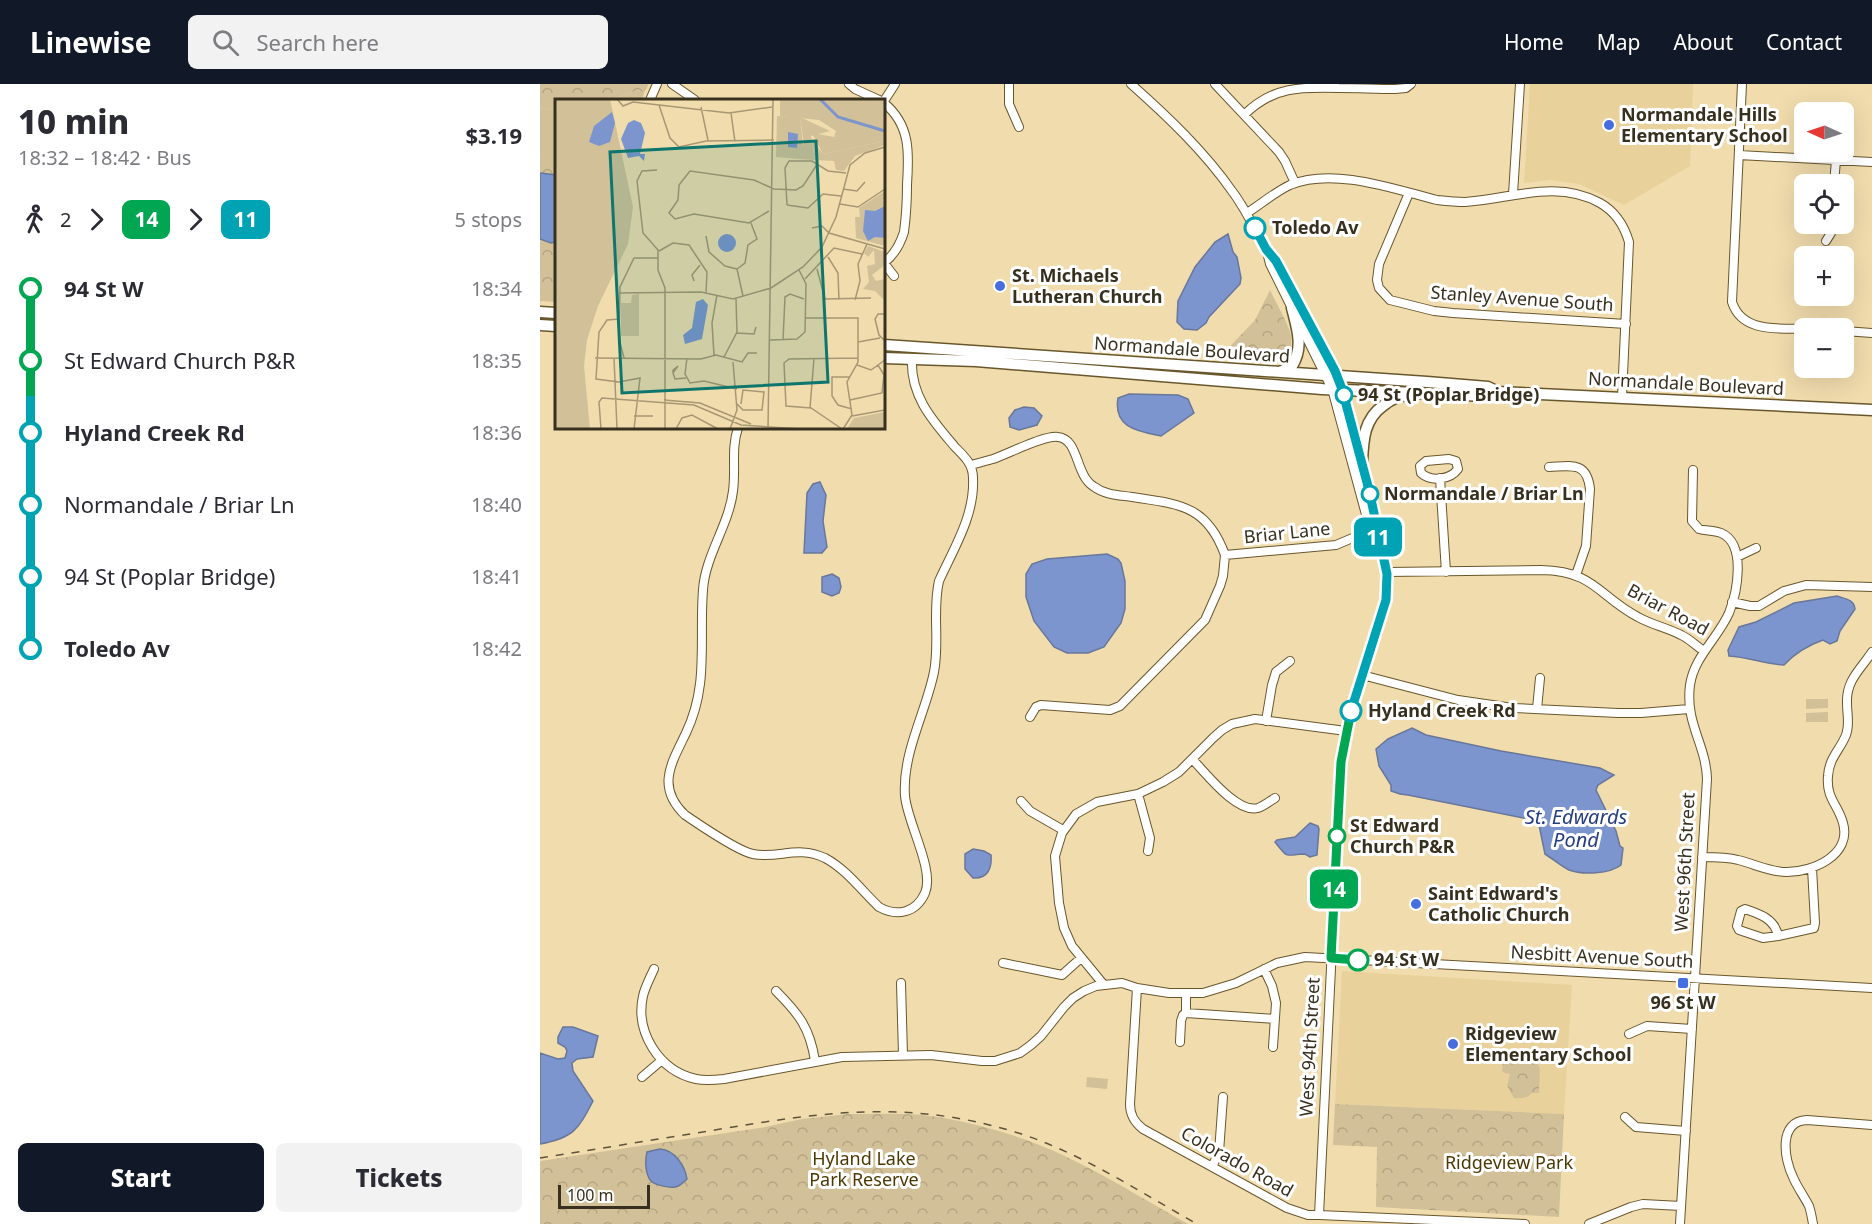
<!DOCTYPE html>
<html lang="en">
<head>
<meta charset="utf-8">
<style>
  body { margin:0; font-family:"Noto Sans",sans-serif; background:#f2f2f3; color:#2b2b33; height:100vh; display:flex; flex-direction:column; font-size:22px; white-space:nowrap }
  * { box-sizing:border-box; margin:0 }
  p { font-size:20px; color:#7c7c81 }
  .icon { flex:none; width:33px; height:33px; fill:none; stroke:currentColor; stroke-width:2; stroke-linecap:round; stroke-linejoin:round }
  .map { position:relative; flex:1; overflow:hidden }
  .drawer { display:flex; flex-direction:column; background:#fff; width:540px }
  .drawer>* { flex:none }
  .badge { padding:0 12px; border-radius:9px; font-size:21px; line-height:39px }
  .needle { width:39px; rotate:273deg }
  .buttons { position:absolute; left:1254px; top:18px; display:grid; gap:12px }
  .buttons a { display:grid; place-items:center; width:60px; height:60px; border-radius:9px; background:#fff; box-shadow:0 6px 24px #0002; font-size:30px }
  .scale { position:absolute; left:18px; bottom:15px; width:92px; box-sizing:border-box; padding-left:6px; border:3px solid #38301e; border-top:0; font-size:16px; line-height:21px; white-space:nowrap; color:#38301e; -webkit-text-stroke:4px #fff; paint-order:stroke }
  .map>.badge { position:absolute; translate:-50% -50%; box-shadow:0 0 0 3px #fff }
  .legs { display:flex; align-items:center; gap:9px; height:66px; padding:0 18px; font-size:20px }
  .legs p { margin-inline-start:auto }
  .overview { display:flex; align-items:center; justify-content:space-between; height:102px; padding:0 18px }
  h1 { font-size:33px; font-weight:800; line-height:45px }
  .button { display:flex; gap:12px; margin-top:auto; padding:12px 18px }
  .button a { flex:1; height:69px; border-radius:9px; background:#111827; color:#fff; font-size:24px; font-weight:800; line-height:69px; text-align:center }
  .button a+a { background:#f2f2f3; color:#2b2b33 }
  ul { padding:0 18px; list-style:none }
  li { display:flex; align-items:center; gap:21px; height:72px; font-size:22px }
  li i { display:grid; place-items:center; width:9px; height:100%; margin:0 8px; background:currentColor }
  li i::after { content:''; width:15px; height:15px; margin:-8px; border:4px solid; border-radius:50%; background:#fff }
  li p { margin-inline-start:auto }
  li:first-child i { background:linear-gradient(#0000 50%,currentColor 0) }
  li:last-child i { background:linear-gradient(currentColor 50%,#0000 0) }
  header { display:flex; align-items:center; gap:36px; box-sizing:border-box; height:84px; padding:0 30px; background:#111827; color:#fff }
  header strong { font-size:28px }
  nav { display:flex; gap:33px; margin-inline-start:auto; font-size:21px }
  .search { width:420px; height:54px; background:#f2f2f3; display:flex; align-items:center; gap:15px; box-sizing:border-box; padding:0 21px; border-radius:9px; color:#7c7c81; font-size:22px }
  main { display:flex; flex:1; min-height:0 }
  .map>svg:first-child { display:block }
  .built { fill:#e8d19b }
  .green { fill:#d2c098 }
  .forest { fill:url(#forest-crowns) }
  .water { fill:#7c95cf; stroke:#68779a; stroke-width:1.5 }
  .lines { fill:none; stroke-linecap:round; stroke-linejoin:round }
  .minor-casing { stroke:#69572c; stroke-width:10 }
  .major-casing { stroke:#69572c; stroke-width:13 }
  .minor { stroke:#fff; stroke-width:8 }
  .major { stroke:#fff; stroke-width:10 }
  .rail { stroke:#5e543c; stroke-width:1.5; stroke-dasharray:8 8; stroke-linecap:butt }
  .line-1-casing { stroke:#fff; stroke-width:14 }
  .line-2-casing { stroke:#fff; stroke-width:14 }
  .line-1 { stroke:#00a651; stroke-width:9 }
  .line-2 { stroke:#00a3b4; stroke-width:9 }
  .poi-dot { fill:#476ee0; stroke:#fff; stroke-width:2 }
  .stop-2-dot { fill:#fff; stroke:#00a3b4; stroke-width:3 }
  .stop-1-dot { fill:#fff; stroke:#00a651; stroke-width:3 }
  .labels { text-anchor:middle; stroke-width:6; stroke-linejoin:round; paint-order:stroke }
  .poi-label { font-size:18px; font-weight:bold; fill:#38301e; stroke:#fff; text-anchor:start }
  .stop-label { font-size:18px; font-weight:bold; fill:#38301e; stroke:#fff; text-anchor:start }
  .street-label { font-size:18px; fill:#38301e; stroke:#fff }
  .park-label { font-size:18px; fill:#4c3800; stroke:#fff }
  .water-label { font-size:20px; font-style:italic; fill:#253d82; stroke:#fff }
  .inset-river { fill:none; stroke:#7c95cf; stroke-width:3 }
  .inset-road { fill:none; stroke:#a79774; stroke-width:1.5 }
  .view { fill:#0f766e; fill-opacity:0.15; stroke:#0f766e; stroke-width:3 }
  .inset-edge { fill:none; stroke:#38301e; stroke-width:3 }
</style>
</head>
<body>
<header>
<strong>Linewise</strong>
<div class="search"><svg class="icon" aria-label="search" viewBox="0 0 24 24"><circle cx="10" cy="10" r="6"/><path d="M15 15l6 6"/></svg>Search here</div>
<nav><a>Home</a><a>Map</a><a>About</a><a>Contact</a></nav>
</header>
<main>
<section class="drawer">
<div class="overview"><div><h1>10 min</h1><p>18:32 – 18:42 · Bus</p></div><b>$3.19</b></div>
<div class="legs"><svg class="icon" aria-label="walk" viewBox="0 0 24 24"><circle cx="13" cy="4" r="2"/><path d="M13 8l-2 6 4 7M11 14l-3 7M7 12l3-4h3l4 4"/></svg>2<svg class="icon" aria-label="forward" viewBox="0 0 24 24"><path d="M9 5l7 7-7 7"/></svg><b class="badge" style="background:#00a651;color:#fff">14</b><svg class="icon" aria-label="forward" viewBox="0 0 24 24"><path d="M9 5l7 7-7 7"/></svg><b class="badge" style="background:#00a3b4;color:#fff">11</b><p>5 stops</p></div>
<ul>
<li><i style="color:#00a651"></i><b>94 St W</b><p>18:34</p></li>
<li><i style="color:#00a651"></i><span>St Edward Church P&amp;R</span><p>18:35</p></li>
<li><i style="color:#00a3b4"></i><b>Hyland Creek Rd</b><p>18:36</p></li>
<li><i style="color:#00a3b4"></i><span>Normandale / Briar Ln</span><p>18:40</p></li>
<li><i style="color:#00a3b4"></i><span>94 St (Poplar Bridge)</span><p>18:41</p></li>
<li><i style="color:#00a3b4"></i><b>Toledo Av</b><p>18:42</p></li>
</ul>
<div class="button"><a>Start</a><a>Tickets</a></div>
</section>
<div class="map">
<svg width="1332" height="1140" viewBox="0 0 1332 1140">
  <defs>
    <pattern id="forest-crowns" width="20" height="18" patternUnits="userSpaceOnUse" patternTransform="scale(1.5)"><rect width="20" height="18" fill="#d2c098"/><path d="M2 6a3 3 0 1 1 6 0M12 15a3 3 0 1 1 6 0" fill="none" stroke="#b5a583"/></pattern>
  </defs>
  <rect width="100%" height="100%" fill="#f1dcad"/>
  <path class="built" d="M990 0H1153L1150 82 1084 121 1039 100 1010 96 984 99Z
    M802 887 1032 901 1024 1030 795 1020Z"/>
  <path class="green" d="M99 6 104 9 102 16H69Z
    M0 23 16 26V66L0 69Z
    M1266 615H1288V624L1266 625Z
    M1288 628V638H1266V629Z
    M547 993 568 995 567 1005 546 1003Z"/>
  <path class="forest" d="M0 0H109L104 9 99 6 69 16H16V26L0 23Z
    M12 66H16V91L0 89V69Z
    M0 155 11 159 16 158V218L0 217Z
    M730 206C736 219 744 232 749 245 764 288 704 275 679 274L715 236Z
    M992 965 1000 985 999 1009H992C988 1014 980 1015 974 1014L967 1002 970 990 965 989 962 987 963 971 974 972Z
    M795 1020 1024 1030 1019 1133 836 1123 837 1063 793 1061Z
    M308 1030C340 1030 373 1028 404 1034 442 1041 480 1052 514 1067 559 1087 605 1116 648 1140H0V1077L225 1043 262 1035Z"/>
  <path class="water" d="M0 89 16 91V158L11 159 0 155Z
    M688 150 693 168 697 173 701 194 700 200 669 233 666 239 657 246 644 245 637 238 638 217 655 183 675 158Z
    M589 310 638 311 648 315 654 329 621 352C598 347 573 344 578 314Z
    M484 323 494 324 502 332 497 341 479 346 470 343 469 334 475 326Z
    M280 398 286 411 283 437 287 463 282 469H264L267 409 273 400Z
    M567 470 578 475 581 479 585 497V525L581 539 564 563 548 569H527L514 563 494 537 486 513V490L492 480 507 475Z
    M292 490 299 494 301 503 299 509 292 512 282 508V493Z
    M1297 512C1305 515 1314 515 1315 525L1300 547 1297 557 1290 560 1283 556C1266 562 1255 569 1244 581 1225 580 1208 573 1189 572L1188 566 1199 543 1216 538 1254 519Z
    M872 644 886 651 961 667 1060 684 1074 691 1058 701 1056 706 1076 747 1080 762 1083 764 1081 781C1070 790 1042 791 1029 786 1021 782 1013 775 1005 770L999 741 993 736 868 711 860 710 851 707V701L839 682 836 665 848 655Z
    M770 739 778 742 779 745 777 771 770 773 765 770C744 770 750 777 735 758L737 756 755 753Z
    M433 765 444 767 451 771C452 784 448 795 433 794L425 785V770Z
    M23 943H33L58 952 53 973 37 975 32 979 33 987 53 1017C38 1046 33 1054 0 1060V969L18 975 25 974 27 967 25 963 18 959V953Z
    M120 1065C135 1066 145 1082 147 1095 144 1098 139 1103 135 1103 129 1104 115 1101 111 1097 105 1090 105 1076 107 1068Z"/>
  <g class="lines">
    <defs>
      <path id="minor" d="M132 0 155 16
        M309 0 315 5 339 16
        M469 0V20L479 43
        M591 0C627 32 664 67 692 107 709 129 718 156 736 177L795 287 802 305 829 406 847 490 846 516 810 630 801 678 779 1131
        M675 0 739 68 745 77 755 99
        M1202 0 1192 218C1202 249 1238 244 1264 245
        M110 16 117 0
        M344 17 355 0
        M344 19C371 41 369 70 367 101 367 117 366 133 364 148 360 161 354 171 344 179
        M704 31C733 2 761 3 799 4 818 4 836 5 855 5L866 4 871 0
        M1199 71 1332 78
        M1294 100 1296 76
        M869 109 839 180 837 196 839 204 850 216 894 227 913 229 1086 240
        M973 110 980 0
        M707 129C721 120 735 108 750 101 793 83 854 105 897 116 906 117 916 118 925 118 971 115 1016 95 1060 119 1076 128 1084 141 1089 158L1082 313
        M1286 157 1291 149 1292 140
        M727 168 730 180 792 305 828 438 836 444
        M344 179 354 192
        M1304 247 1332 249
        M198 344C191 364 196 385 193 407 189 441 165 472 163 506 159 557 169 601 146 649 131 680 116 703 145 731 160 741 197 767 213 770 239 775 257 761 285 774 306 785 322 807 339 823 357 833 376 829 385 809 395 786 367 738 365 712 362 669 386 628 394 588 400 557 392 527 399 497 414 464 435 431 433 394 433 380 424 372 415 363 393 337 370 312 372 275
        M909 375 916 377 918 385C910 396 891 398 881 389L880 382 886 377Z
        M431 381C438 379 446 377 453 375 468 370 504 351 518 353 539 355 535 390 553 402 565 411 578 411 592 413 639 420 667 421 685 471L796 461 836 444
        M1009 383C1031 382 1047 377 1050 405L1046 462 1036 491
        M900 394 906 488
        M1197 473 1216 464
        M847 488 1001 486C1055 487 1058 512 1098 533 1112 541 1128 544 1141 551 1150 555 1156 562 1164 567
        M1192 518 1210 522H1219L1244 507 1266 501 1332 503
        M822 591 918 616 973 624 1078 629H1101L1149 625
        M997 625 1000 594
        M490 633 496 623 501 621 570 626 580 622 665 536 680 502 683 492 685 471
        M726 637 732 601 736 588 750 577
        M652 675C666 689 697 730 718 724 724 722 730 717 735 714
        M598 710 610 754 608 767
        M481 717 490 727 523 746
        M1162 773C1174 773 1187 773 1198 776 1215 780 1229 788 1247 788 1273 788 1312 771 1303 739 1298 720 1286 715 1288 692 1289 674 1300 666 1306 651 1310 640 1307 631 1307 619 1306 596 1321 585 1332 568
        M1238 852C1235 835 1220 830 1205 825L1201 827 1197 842 1199 846 1223 854 1238 852 1274 844 1275 839 1272 784
        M463 879 522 891 541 874
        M114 885C110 894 105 903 103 912 95 948 119 987 156 995 165 997 175 996 184 995L302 973 391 971 442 977H455L480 969 491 961 501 952 524 923 533 914 544 907 556 902 582 899 597 904 629 909H663L696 899 737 879 765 873 1332 904
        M724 885 732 902 736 919 733 963
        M361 899 363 971
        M564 901 532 862 524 844 519 819 515 772 522 749 536 730 557 718 598 710 623 698 639 688 673 654 682 646 692 640 715 635 806 647
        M597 904 590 1020C590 1031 594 1038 603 1045L747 1124 768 1131H779L985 1140
        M236 907C259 930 270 944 275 977
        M646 929 735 935
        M1089 950 1107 942 1152 945
        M640 958 641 937 643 931 646 929V910
        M102 993 122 976
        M1085 1033 1096 1043 1146 1047
        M672 1083 679 1068 683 1013
        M1049 1140 1091 1123 1103 1120 1141 1122
        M1140 1140 1167 695C1166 660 1145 640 1150 601 1154 573 1178 554 1189 529 1197 509 1207 460 1181 449 1174 446 1166 447 1159 445L1152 437 1153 386
        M1273 1140C1272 1134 1271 1128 1269 1122 1264 1112 1257 1103 1253 1093 1244 1075 1238 1037 1267 1036L1332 1041"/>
      <path id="major" d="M0 228 16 229
        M0 241 16 242
        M344 261 887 298 948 303 958 308
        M344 274 436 277 782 305 946 312 958 308 1332 326
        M740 288 752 282C764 263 757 244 752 224
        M822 378C823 355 824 335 844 321 851 315 858 312 867 311"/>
    </defs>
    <use href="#minor" class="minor-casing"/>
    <use href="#major" class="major-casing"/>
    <use href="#minor" class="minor"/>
    <use href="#major" class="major"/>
    <path class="rail" d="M0 1074C58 1065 117 1055 175 1046 283 1028 367 1015 475 1048 540 1068 598 1107 657 1140"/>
  </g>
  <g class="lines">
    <defs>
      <path id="line-1" d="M811 627 801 678 791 874 818 876"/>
      <path id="line-2" d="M715 144 726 165 736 177 795 287 802 305 829 406 847 490 846 516 811 627"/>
    </defs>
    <use href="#line-1" class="line-1-casing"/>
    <use href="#line-2" class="line-2-casing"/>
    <use href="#line-1" class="line-1"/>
    <use href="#line-2" class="line-2"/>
  </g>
  <g class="poi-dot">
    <circle cx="1069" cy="41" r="6"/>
    <circle cx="460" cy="202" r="6"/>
    <circle cx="876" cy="820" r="6"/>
    <rect x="1137" y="893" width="12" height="12" rx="3"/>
    <circle cx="913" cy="960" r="6"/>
  </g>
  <g class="stop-2-dot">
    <circle cx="715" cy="144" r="10"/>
    <circle cx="804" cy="311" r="8"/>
    <circle cx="830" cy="410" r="8"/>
    <circle cx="811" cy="627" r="10"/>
  </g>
  <g class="stop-1-dot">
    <circle cx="797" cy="752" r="8"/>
    <circle cx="818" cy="876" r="10"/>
  </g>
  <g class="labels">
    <g class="poi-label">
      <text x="1081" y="37">Normandale Hills<tspan x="1081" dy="21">Elementary School</tspan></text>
      <text x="472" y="198">St. Michaels<tspan x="472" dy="21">Lutheran Church</tspan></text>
      <text x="888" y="816">Saint Edward's<tspan x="888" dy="21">Catholic Church</tspan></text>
      <text x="1143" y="925" text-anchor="middle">96 St W</text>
      <text x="925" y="956">Ridgeview<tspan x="925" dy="21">Elementary School</tspan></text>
    </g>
    <g class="stop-label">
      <text x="732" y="150">Toledo Av</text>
      <text x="818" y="317">94 St (Poplar Bridge)</text>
      <text x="844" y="416">Normandale / Briar Ln</text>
      <text x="828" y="633">Hyland Creek Rd</text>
      <text x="810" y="748">St Edward<tspan x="810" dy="21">Church P&amp;R</tspan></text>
      <text x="834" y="882">94 St W</text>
    </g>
    <g class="street-label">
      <text transform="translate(982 215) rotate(4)" y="6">Stanley Avenue South</text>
      <text transform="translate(652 266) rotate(4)" y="6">Normandale Boulevard</text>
      <text transform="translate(1146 300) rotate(3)" y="6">Normandale Boulevard</text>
      <text transform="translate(747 449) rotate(-6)" y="6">Briar Lane</text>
      <text transform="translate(1128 526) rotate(28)" y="6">Briar Road</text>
      <text transform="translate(1145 778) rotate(-87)" y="6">West 96th Street</text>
      <text transform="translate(1062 873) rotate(3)" y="6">Nesbitt Avenue South</text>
      <text transform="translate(770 963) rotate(-87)" y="6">West 94th Street</text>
      <text transform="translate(697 1078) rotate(29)" y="6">Colorado Road</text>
    </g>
    <g class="park-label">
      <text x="324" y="1081">Hyland Lake<tspan x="324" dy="21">Park Reserve</tspan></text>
      <text x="969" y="1085">Ridgeview Park</text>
    </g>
    <g class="water-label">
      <text x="1036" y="740">St. Edwards<tspan x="1036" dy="23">Pond</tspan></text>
    </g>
  </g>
  <g transform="translate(15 15)">
    <rect width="330" height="330" fill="#f1dcad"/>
    <path d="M245 18 275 32 256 37 260 61 243 60 249 45Z" fill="#d2c098"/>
    <path d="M0 0H55L78 108 73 145 43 207 32 241 29 267 35 330H0ZM222 17 245 18 249 54 243 60 221 58ZM257 40 268 55 330 42V46L300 57 289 72 281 71 279 62 260 61ZM330 92V147L301 139 300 118H305L304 109ZM313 147 330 153V166L317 176 321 182 330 180V202L320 192 308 190 314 183 312 167 320 165 319 151 313 158 309 154ZM84 195V237H66V204H76L77 196ZM330 313V330H292L299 319Z" fill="#d2c098"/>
    <path d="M225 0H330V42L268 55 257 34 279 38 281 32 264 21 225 17ZM6 124H14L25 138H8L2 129Z" fill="#d2c098"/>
    <path d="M57 13 60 24 55 43 44 47 34 43 39 27ZM79 21 86 24 90 34 85 55H90L89 62 84 57 73 59 66 40 73 24ZM233 33 243 35 242 49 233 48ZM330 107V139L320 138 313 142 308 132 310 111 320 112ZM163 144a9 9 0 1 1 18 0a9 9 0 1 1-18 0ZM148 200 153 206 147 240 130 245 128 236 137 229 141 203Z" fill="#7c95cf"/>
    <path class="inset-river" d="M265 0 283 18 330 32"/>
    <path class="inset-road" d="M62 0 68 7 78 3 174 14 217 8M104 6 115 39 124 48 151 42 219 41M146 8 153 41M176 14 180 43M102 71 87 72 82 82 88 134 103 151V171L110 189V330M288 90 302 92 310 83M285 105 303 108 330 90M232 106 230 69 234 62H257L273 72 291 74M232 106 253 109 268 95 286 97M214 112 194 124 139 115 120 120 114 114 123 101 124 86 135 72 199 81 219 90 241 91 248 87 263 64M257 129 267 127 274 134 330 150M151 137 154 153 170 167 182 170M104 152 118 144 134 146 152 173 151 194M273 158 283 174 284 201M262 170 270 200 316 199M250 180 279 149 307 155M139 182 137 176 145 166M64 194 146 193 178 200 216 189 248 168 267 148 281 118 295 66 310 54 330 48M188 197 182 170 190 164 193 146 202 140 196 124M300 201 305 182 303 165 312 145M330 215H323L320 220 324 236 330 242M250 219H303V263L292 283 297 316 288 330M64 220 52 221 44 233 41 280 64 283 85 279 79 330M182 234 199 235 201 228M215 241 242 240 250 233 251 185 244 171M228 241 230 198 235 195 249 200M303 243 325 239M159 256 157 224 162 196M169 258 182 233 181 200M40 259 146 260 161 256 187 263 193 254H202M59 259 62 330M69 259 64 240 65 188 79 159H103M132 259 130 275 135 284 149 282 182 290M302 266 316 271 330 261M118 274 123 267 118 271V274L120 280 131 279M294 278H277V297L283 306 297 310M109 301 145 304 196 325M295 301 327 294 329 276 323 266M182 305 188 311H207L209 293 188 291 186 305M255 309 259 259M79 317H98M297 317 330 311M46 330 44 303 47 299 139 306 186 326 246 330M121 330 127 319 137 316 163 330M175 330 182 311 178 263M213 330 218 0M287 330 256 309 231 307 229 264 234 260 303 259"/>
    <path class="view" d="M261 42 273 283 67 294 55 53Z"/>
    <rect width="330" height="330" class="inset-edge"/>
  </g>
</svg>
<div class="buttons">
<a><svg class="needle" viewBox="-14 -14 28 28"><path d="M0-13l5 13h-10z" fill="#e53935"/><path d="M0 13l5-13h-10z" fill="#7c7c81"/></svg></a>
<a><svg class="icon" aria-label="locate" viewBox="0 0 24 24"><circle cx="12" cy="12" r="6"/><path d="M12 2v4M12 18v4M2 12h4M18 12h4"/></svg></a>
<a>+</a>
<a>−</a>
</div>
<div class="scale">100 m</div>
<b class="badge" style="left:794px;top:805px;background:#00a651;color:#fff">14</b>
<b class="badge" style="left:838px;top:453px;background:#00a3b4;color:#fff">11</b>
</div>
</main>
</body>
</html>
